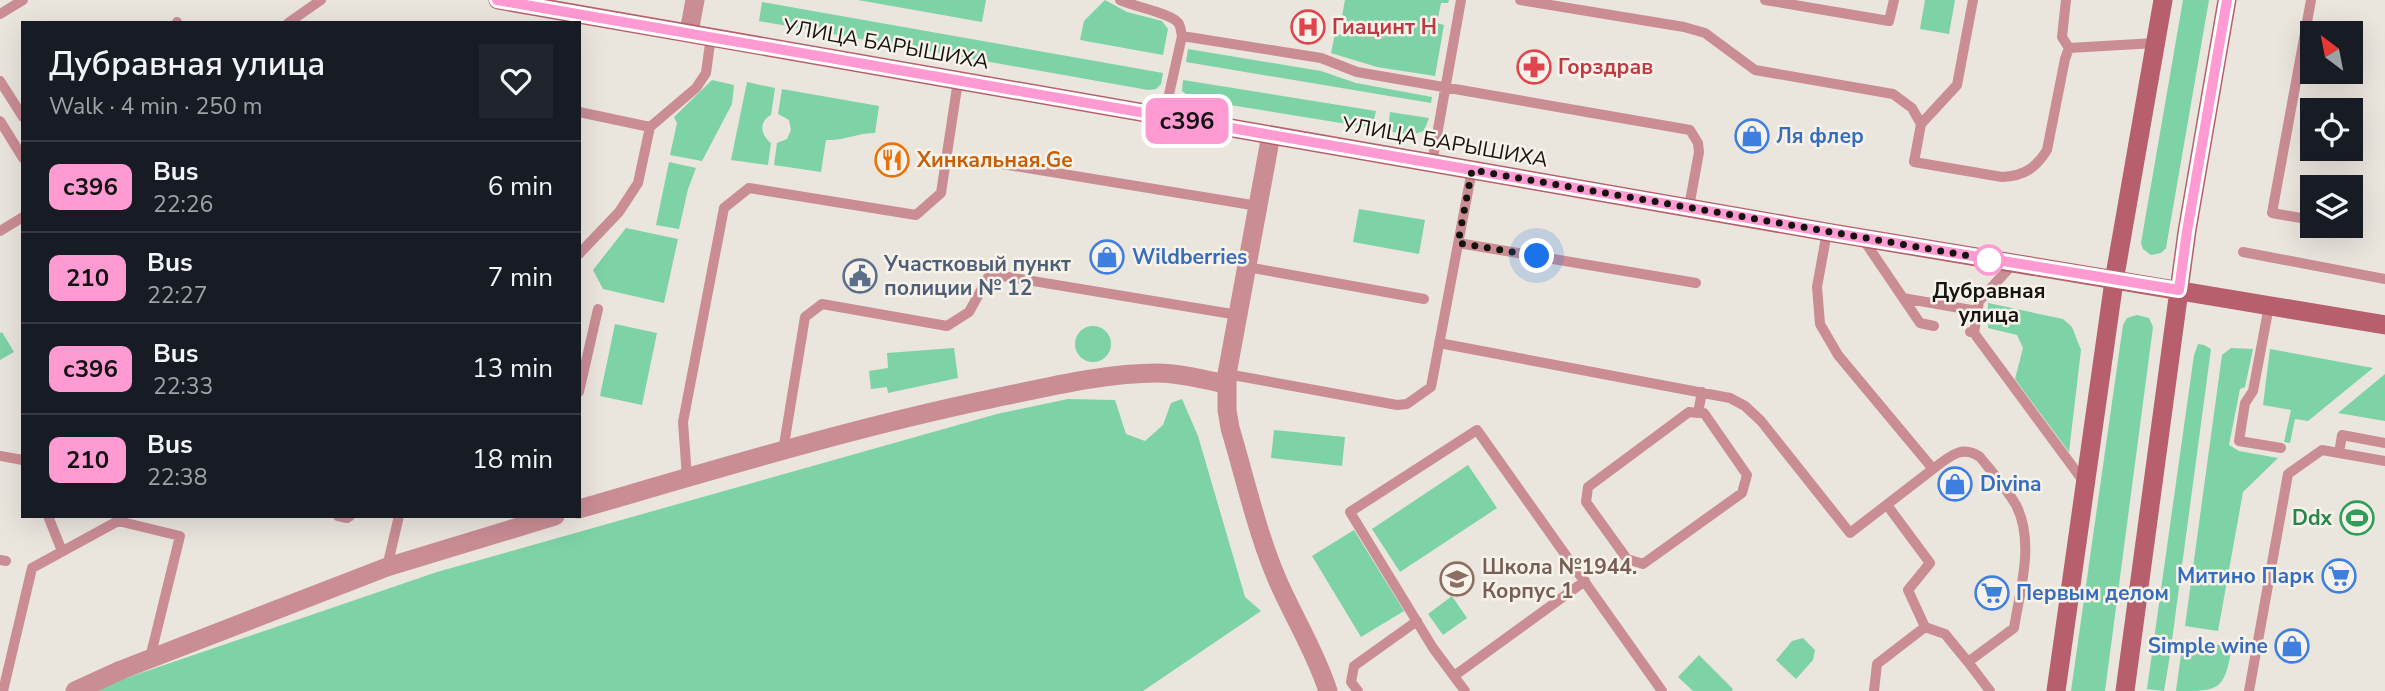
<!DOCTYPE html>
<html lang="en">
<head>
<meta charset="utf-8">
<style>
  body { margin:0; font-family:"Nunito Sans",sans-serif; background:#20242c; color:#f1f3f6; height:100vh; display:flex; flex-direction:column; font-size:26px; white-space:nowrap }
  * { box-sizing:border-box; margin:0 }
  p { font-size:23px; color:#9ea1a6 }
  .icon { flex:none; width:38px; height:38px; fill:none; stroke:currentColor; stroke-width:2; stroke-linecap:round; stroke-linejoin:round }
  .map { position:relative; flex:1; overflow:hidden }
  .details { position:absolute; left:21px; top:21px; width:560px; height:497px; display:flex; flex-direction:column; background:#171b24; border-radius:0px; box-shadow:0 7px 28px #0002 }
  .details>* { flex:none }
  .badge { padding:0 14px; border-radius:10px; font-size:24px; line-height:46px }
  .needle { width:46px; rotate:328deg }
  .tools { position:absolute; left:2300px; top:21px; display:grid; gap:14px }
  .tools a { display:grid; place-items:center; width:63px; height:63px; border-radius:0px; background:#171b24; box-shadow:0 7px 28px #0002; font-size:35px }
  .you { position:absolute; width:35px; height:35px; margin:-18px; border:5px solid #fff; border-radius:50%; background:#1a73e8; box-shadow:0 0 0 10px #1a73e833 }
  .map>.badge { position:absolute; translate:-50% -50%; box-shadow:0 0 0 4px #fff }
  .round { display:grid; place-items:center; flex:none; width:74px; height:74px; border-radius:0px; background:#20242c }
  .summary { display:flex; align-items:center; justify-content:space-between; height:119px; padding:0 28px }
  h1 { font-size:33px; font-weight:600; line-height:52px }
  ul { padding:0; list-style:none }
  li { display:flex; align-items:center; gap:21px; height:91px; padding:0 28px; border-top:2px solid #363941 }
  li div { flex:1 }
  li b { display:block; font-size:26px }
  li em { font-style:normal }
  li .badge { min-width:77px; font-weight:700; text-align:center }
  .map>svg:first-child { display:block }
  .green { fill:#7dd2a6 }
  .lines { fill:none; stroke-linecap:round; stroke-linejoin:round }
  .service { stroke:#ca8d94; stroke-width:10 }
  .minor { stroke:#ca8d94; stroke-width:19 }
  .secondary { stroke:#b75f6d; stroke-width:19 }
  .line-casing { stroke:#fff; stroke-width:16 }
  .line { stroke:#ff9ad2; stroke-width:10 }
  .walk { stroke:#161411; stroke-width:7; stroke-dasharray:0 12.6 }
  .stop-dot { fill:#fff; stroke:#ff9ad2; stroke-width:3.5 }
  .labels { text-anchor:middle; stroke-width:5; stroke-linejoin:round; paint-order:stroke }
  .health-label { font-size:21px; font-weight:bold; fill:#be3a42; stroke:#f7f3ea; text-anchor:start }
  .street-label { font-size:21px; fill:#161411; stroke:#f7f3ea }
  .shop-label { font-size:21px; font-weight:bold; fill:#366cbe; stroke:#f7f3ea; text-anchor:start }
  .food-label { font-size:21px; font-weight:bold; fill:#c56008; stroke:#f7f3ea; text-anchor:start }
  .service-label { font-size:21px; font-weight:bold; fill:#4e5e75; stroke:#f7f3ea; text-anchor:start }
  .stop-label { font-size:21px; font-weight:bold; fill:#161411; stroke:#f7f3ea }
  .leisure-label { font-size:21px; font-weight:bold; fill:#27864d; stroke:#f7f3ea; text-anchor:end }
  .education-label { font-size:21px; font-weight:bold; fill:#785e54; stroke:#f7f3ea; text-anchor:start }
</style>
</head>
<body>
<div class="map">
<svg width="2385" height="691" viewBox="0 0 2385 691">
  <rect width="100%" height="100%" fill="#eae5dd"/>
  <path class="green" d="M858 0H986L982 22Z
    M1105 0 1127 12 1162 21 1168 29 1163 55 1080 40 1084 21Z
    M1345 0H1449L1448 3H1441L1437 23 1444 25 1435 76 1377 67 1331 53 1335 34 1343 35 1347 18 1342 16Z
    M1925 0H1955L1949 34 1920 29Z
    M2183 0H2209L2166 248 2161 253 2151 255 2143 249 2141 243Z
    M762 2 1163 73 1161 84 1156 89 1148 90 759 21Z
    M1188 49 1321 71 1356 83 1432 97 1431 103 1186 62Z
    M712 80 734 85 732 104 702 161 670 155 677 123 674 117Z
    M1183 80 1376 111 1372 128 1193 99 1182 91Z
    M747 82 775 88 771 115C758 122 761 135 771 143L768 165 731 160Z
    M782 89 879 106 875 133C857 133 844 141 826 140L821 172 774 165 777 143 787 139 791 130 789 120 778 114Z
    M1390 112 1429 118 1424 131 1411 135 1388 131Z
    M669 162 696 168 688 189 679 229 656 225Z
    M1359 209 1425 220 1419 254 1353 242Z
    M626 228 678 239 664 303 603 289 593 270Z
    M1988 303 2063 319 2072 327 2081 350 2069 452 2015 379 2023 348 2017 335 1988 328Z
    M2137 315 2149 318 2153 327 2105 691H2071L2123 325 2127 318Z
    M615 324 657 333 642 405 600 396Z
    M1075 344a18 18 0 1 1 36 0a18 18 0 1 1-36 0Z
    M2 332 14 352 0 360V333Z
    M2198 344 2204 345 2211 349 2170 655 2164 691 2147 689 2194 355Z
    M954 348 958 378 888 393 887 387 871 389 869 371 888 368 887 353Z
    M2231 348 2253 349 2245 387 2240 389 2229 445 2239 451 2278 458 2243 492 2218 631 2185 626 2222 355Z
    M2270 349 2373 368 2308 421 2295 419 2290 443 2284 442 2291 410 2263 405Z
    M2385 374V421L2338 413Z
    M1068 399 1115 400 1126 434 1145 441 1163 425 1171 403 1182 399 1198 436 1245 597 1261 611 1143 691H88L437 572 997 414Z
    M1274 430 1345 437 1342 466 1271 458Z
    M1468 465 1497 508 1400 572 1372 529Z
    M1354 530 1404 611 1361 637 1312 556Z
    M1452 596 1467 618 1443 635 1428 614Z
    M1803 638 1815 650 1813 660 1796 679 1776 660 1792 641Z
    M2183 640 2232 647C2224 691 2220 691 2176 691Z
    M1699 655 1733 689 1732 691H1693L1678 677Z"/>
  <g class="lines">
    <path class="service" d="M1120 0C1134 7 1173 13 1179 24 1181 28 1181 32 1182 36L1164 117
      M1520 0 1684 27 1705 33 1755 70 1893 94 1912 108 1921 124 1914 162 2002 177C2024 176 2036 168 2047 150L2065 59 2069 48 2155 43
      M1765 0 1889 21 1894 0
      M2066 0 2062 37 2069 48
      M2311 0 2272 213 2312 220
      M0 14 23 0
      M177 23V22
      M288 23 321 0
      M1182 36 1321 58 1357 72 1690 130 1698 143 1699 152 1689 207
      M0 81 23 117
      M579 112 650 127
      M0 121 23 158
      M1921 124 1957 85 1973 0
      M996 163 1258 206
      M1432 163 1461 0
      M0 231 23 217
      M1863 239 1920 323 1934 326
      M1458 243 1696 283
      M2243 252 2385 279
      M579 254 619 212 638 183 650 127 696 88 706 73 711 36
      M1247 267 1424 299
      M1903 298 1977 311
      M2269 306 2253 391 2245 403 2239 441 2281 448
      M1970 332 1974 333 2084 482
      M1974 333 1979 301 2013 264
      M1439 343 1730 398 1745 406 1761 421 1850 533 1933 469 1838 355 1820 324 1817 287 1827 232
      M1227 374 1397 405 1407 404 1431 387 1472 170
      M579 392 598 309
      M1698 413 1689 412 1588 487 1586 502 1627 559 1643 564 1742 493 1747 475 1704 413H1698L1702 392
      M783 451 805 317 822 304 947 326 969 312 990 274 1238 315
      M2339 453 2342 435 2385 443
      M0 456 23 460
      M1933 469C1949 457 1961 444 1980 457 1992 472 2006 488 2016 505 2035 542 2020 590 2014 628L1968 662 1990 691
      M687 478 683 422 724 208 749 188 916 215 941 193 958 81
      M1887 505 1930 563 1908 590 1925 627
      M48 516 62 551
      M338 516 347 518 350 516
      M0 560 6 561
      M387 567 399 516
      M1454 676 1585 581
      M3 691 32 568 118 521 180 536 150 658
      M1358 691 1351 682 1354 666 1417 621
      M1465 691 1433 648 1350 512 1477 430 1662 691
      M1874 691 1877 664 1925 627 1945 634 1968 662
      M2249 691 2288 474 2322 450 2385 461"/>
    <path class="minor" d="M689 32 695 0
      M1271 135 1227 374V410L1230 428C1246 481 1258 538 1281 588 1297 623 1316 654 1328 691
      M579 509C717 469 855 427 995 398 1048 387 1104 373 1158 373 1181 373 1204 380 1226 384
      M75 691 121 670 387 567 555 516"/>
    <path class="secondary" d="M498 0 1827 232 2385 325
      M2056 691 2114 281 2163 0
      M2125 691 2187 231 2227 0"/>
  </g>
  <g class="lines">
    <defs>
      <path id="line" d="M497 0 1845 235 2179 290 2187 231 2227 0"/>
    </defs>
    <use href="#line" class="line-casing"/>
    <use href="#line" class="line"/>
    <path class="walk" d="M1537 256 1458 243 1472 170 1999 261 1989 260"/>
  </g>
  <defs>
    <symbol id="hospital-ring" viewBox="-11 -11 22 22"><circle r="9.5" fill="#f7f3ea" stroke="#e0444e" stroke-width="1.5"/><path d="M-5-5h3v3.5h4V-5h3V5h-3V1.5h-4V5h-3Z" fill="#e0444e"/></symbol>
    <symbol id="pharmacy-ring" viewBox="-11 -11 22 22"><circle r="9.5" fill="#f7f3ea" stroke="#e0444e" stroke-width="1.5"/><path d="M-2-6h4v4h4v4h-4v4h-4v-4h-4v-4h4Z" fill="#e0444e"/></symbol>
    <symbol id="shop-ring" viewBox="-11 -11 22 22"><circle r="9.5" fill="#f7f3ea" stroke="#3f7fe0" stroke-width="1.5"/><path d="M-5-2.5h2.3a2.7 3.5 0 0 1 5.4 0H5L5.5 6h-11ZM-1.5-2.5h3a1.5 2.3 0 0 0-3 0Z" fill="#3f7fe0"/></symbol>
    <symbol id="restaurant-ring" viewBox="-11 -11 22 22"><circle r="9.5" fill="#f7f3ea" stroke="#e8710a" stroke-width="1.5"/><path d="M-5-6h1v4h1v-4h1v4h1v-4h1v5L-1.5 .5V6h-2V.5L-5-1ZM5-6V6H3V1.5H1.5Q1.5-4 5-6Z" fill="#e8710a"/></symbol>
    <symbol id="civic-ring" viewBox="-11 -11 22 22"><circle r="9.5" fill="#f7f3ea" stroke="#5c6f8a" stroke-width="1.5"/><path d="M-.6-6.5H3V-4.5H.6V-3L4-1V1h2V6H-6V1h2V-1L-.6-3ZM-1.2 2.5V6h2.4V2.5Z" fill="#5c6f8a"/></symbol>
    <symbol id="stadium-ring" viewBox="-11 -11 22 22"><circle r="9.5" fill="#f7f3ea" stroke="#2e9e5b" stroke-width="1.5"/><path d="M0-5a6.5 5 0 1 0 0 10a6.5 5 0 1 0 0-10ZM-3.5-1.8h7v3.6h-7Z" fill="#2e9e5b"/></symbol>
    <symbol id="supermarket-ring" viewBox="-11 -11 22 22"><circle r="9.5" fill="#f7f3ea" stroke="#3f7fe0" stroke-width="1.5"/><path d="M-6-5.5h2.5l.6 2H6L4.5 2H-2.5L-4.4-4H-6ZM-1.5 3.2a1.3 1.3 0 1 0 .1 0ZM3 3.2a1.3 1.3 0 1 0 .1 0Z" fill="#3f7fe0"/></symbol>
    <symbol id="school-ring" viewBox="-11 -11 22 22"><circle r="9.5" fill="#f7f3ea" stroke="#8d6e63" stroke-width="1.5"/><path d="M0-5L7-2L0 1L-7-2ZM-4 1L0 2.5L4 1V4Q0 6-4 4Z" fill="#8d6e63"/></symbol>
  </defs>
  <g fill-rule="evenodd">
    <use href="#hospital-ring" x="1289" y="8" width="38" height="38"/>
    <use href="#pharmacy-ring" x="1515" y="48" width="38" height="38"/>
    <use href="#shop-ring" x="1733" y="117" width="38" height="38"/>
    <use href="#restaurant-ring" x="873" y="141" width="38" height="38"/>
    <use href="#shop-ring" x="1088" y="238" width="38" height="38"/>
    <use href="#civic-ring" x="841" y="257" width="38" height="38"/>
    <use href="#shop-ring" x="1936" y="465" width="38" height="38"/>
    <use href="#stadium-ring" x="2338" y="499" width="38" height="38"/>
    <use href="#supermarket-ring" x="2320" y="557" width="38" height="38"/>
    <use href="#school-ring" x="1438" y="560" width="38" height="38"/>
    <use href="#supermarket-ring" x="1973" y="574" width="38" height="38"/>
    <use href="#shop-ring" x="2273" y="627" width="38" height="38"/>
  </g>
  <circle class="stop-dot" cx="1989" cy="260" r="14"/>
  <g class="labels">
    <g class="health-label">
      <text x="1332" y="34">Гиацинт Н</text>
      <text x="1558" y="74">Горздрав</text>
    </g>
    <g class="street-label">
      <text transform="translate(886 44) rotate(10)" y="7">УЛИЦА БАРЫШИХА</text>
      <text transform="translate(1445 142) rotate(10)" y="7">УЛИЦА БАРЫШИХА</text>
    </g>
    <g class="shop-label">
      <text x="1776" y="143">Ля флер</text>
      <text x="1132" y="264">Wildberries</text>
      <text x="1980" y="491">Divina</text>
      <text x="2314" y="583" text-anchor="end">Митино Парк</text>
      <text x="2016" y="600">Первым делом</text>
      <text x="2268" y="653" text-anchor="end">Simple wine</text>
    </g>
    <g class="food-label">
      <text x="917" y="167">Хинкальная.Ge</text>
    </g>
    <g class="service-label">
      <text x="884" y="271">Участковый пункт<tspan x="884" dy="24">полиции № 12</tspan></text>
    </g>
    <g class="stop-label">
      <text x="1989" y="298">Дубравная<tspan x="1989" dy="24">улица</tspan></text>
    </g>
    <g class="leisure-label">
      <text x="2332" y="525">Ddx</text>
    </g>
    <g class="education-label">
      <text x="1482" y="574">Школа №1944.<tspan x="1482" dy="24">Корпус 1</tspan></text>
    </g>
  </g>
</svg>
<div class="tools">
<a><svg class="needle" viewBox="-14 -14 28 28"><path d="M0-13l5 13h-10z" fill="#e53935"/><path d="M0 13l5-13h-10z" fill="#9ea1a6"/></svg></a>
<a><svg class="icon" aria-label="locate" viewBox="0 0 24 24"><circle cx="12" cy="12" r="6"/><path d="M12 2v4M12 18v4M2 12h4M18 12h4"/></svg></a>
<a><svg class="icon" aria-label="layers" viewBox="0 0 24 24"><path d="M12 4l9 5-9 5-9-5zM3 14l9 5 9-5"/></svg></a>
</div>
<div class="you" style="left:1537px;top:256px"></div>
<b class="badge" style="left:1187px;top:121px;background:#ff9ad2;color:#111">с396</b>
<section class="details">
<div class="summary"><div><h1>Дубравная улица</h1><p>Walk · 4 min · 250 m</p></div><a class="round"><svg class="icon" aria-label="heart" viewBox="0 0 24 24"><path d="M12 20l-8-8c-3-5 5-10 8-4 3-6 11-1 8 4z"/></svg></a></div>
<ul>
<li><span class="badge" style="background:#ff9ad2;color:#111">с396</span><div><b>Bus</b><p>22:26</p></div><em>6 min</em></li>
<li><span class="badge" style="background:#ff9ad2;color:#111">210</span><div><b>Bus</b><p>22:27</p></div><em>7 min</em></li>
<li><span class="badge" style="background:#ff9ad2;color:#111">с396</span><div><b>Bus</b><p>22:33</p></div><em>13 min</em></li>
<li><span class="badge" style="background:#ff9ad2;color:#111">210</span><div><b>Bus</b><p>22:38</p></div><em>18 min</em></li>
</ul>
</section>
</div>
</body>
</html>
